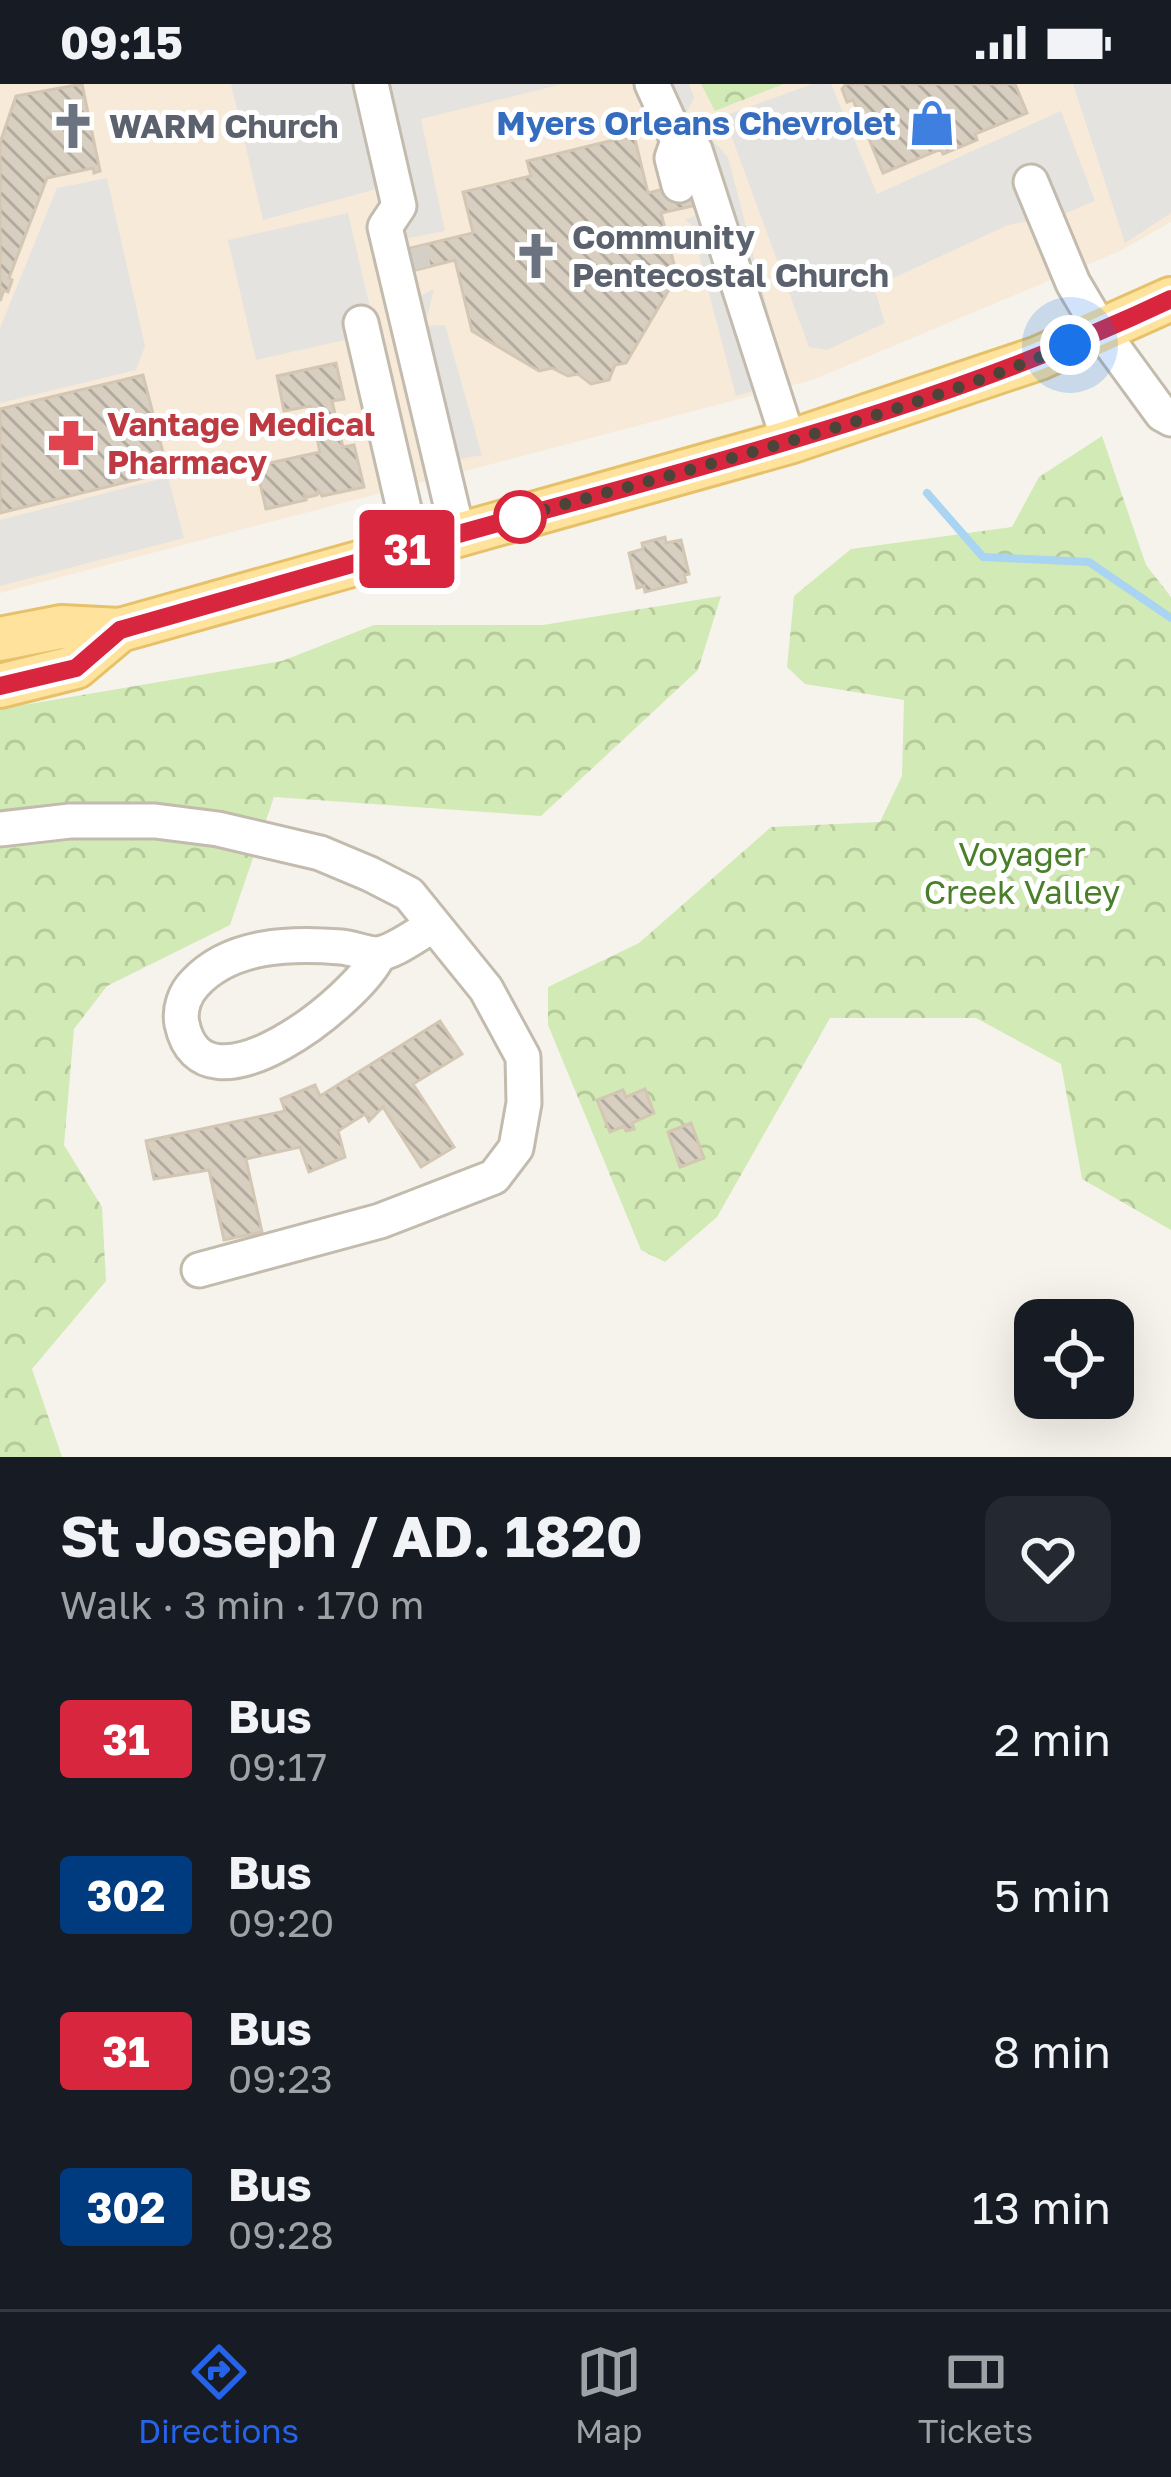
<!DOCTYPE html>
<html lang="en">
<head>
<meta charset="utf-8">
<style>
  body { margin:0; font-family:"Golos Text",sans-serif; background:#242831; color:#f1f3f6; height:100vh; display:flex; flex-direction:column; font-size:45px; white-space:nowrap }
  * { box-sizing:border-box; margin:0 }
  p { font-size:39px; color:#9ea1a6 }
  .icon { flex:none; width:66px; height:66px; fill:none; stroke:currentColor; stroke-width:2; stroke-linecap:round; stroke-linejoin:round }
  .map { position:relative; height:1373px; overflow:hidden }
  .side { display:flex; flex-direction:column; background:#171b24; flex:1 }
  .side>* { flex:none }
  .badge { padding:0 24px; border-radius:9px; font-size:42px; line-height:78px }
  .buttons { position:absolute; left:1014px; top:1215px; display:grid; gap:24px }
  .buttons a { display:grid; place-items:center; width:120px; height:120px; border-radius:24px; background:#171b24; box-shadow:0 12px 48px #0002; font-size:60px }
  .you { position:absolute; width:60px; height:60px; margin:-30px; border:9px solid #fff; border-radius:50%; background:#1a73e8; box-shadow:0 0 0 18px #1a73e833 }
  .map>.badge { position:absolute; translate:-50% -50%; box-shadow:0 0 0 6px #fff }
  .round { display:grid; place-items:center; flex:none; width:126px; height:126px; border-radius:24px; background:#242831 }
  .overview { display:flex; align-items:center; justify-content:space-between; height:204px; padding:0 60px }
  h1 { font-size:57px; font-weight:700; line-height:90px }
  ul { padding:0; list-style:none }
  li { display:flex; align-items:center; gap:36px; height:156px; padding:0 60px }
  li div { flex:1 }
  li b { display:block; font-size:45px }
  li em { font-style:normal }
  li .badge { min-width:132px; font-weight:700; text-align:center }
  .status { display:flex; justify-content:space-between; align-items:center; height:84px; padding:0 60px; background:#171b24; direction:ltr }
  .status svg { height:33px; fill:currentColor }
  .menu { display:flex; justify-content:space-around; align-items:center; height:168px; border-top:3px solid #363941; background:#171b24; font-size:33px; color:#9ea1a6 }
  .menu a { display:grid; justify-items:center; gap:6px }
  .menu .active { color:#2563eb }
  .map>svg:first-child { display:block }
  .commercial { fill:#f7ead8 }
  .forest { fill:url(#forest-crowns) }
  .parking { fill:#e5e3e0 }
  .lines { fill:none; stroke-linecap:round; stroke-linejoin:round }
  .stream { stroke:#a9d4f2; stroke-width:8 }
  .building { fill:url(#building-back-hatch); stroke:#d3c7b4; stroke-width:3 }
  .minor-tunnel { stroke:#d4d0c8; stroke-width:33; stroke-dasharray:33 16; stroke-linecap:butt }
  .minor-casing { stroke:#c2bbae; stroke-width:39 }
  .major-casing { stroke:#e6c16a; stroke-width:48 }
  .minor { stroke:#fff; stroke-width:33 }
  .major { stroke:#ffe39c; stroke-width:42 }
  .line-casing { stroke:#fff; stroke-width:27 }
  .line { stroke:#d7263d; stroke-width:18 }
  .walk { stroke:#4b4439; stroke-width:12; stroke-dasharray:0 21.6 }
  .stop-dot { fill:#fff; stroke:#d7263d; stroke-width:6 }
  .labels { text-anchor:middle; stroke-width:10; stroke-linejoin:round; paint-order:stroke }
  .shop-label { font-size:33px; font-weight:bold; fill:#366cbe; stroke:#fff; text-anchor:end }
  .worship-label { font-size:33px; font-weight:bold; fill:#5b616d; stroke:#fff; text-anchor:start }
  .health-label { font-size:33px; font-weight:bold; fill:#be3a42; stroke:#fff; text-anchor:start }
  .park-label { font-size:33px; fill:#4a7f2a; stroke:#fff }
</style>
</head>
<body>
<div class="status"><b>09:15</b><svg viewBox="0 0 49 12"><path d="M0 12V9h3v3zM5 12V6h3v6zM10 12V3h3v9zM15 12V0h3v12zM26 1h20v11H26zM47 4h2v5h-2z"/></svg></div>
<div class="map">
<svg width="1171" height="1373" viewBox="0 0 1171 1373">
  <defs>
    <pattern id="forest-crowns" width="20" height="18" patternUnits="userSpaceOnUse" patternTransform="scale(3)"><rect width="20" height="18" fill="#d2eab5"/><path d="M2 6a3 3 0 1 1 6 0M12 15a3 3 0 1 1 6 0" fill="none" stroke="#b6ca9c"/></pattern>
    <pattern id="building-back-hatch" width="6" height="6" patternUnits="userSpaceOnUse" patternTransform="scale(3)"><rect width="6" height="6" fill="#d8cfc1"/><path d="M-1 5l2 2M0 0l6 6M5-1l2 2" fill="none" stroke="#b1aa9e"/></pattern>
  </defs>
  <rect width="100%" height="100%" fill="#f6f3ec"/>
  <path class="commercial" d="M0 0H701L716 27 784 0H1171V138L1120 167 812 296 0 509Z"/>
  <path class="forest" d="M701 0H784L715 27Z
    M1102 352 1146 481 1171 513V1146L1082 1095 1061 980 976 934H830L717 1133 665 1178 641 1166 548 941V903L639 859 771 743 880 738 902 692 904 616 805 600 787 583 794 512 851 465 1012 443 1039 393Z
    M721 512 698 586 541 732 274 713 230 841 107 902 74 945 64 1061 102 1123 106 1197 32 1285 62 1373H0V625L282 577 374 541H543Z"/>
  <path class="parking" d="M231 0H563L421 35 445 147 404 155 418 213 434 205 425 242 445 241 482 371 427 381 374 153 384 103 263 136Z
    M642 0H689L694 14 687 28 728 73 789 309 754 317 753 307 736 312 699 171 722 165 685 136 715 123Z
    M812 0H831L877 110 1061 27 1095 117 1064 130 1008 141 874 203 885 239 827 266 809 263 724 32Z
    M1073 0H1171V129L1125 159Z
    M107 94 145 262 136 286 0 319V244L57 104Z
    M348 129 376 249 256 276 228 156Z
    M168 393 184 454 0 502V436Z"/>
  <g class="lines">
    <path class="stream" d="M927 409 983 473 1089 478 1171 534"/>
  </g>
  <path class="building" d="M82 0 100 87 94 89 93 84 47 94 9 194 12 196 8 208 4 206 0 217V59L16 12Z
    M846 0H1015L1027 29 975 50 977 56 943 70 941 65 883 89 853 16 847 18 842 5Z
    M634 51 648 109 696 97 701 120 661 129 677 192 626 279 615 281 609 296 591 300 578 290 568 292 552 284 539 287 472 247 455 176 404 189 398 167 473 149 463 108 531 92 527 77Z
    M336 279 344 315 332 317 343 363 354 361 364 403 322 412 318 406 317 411 307 413 304 410 306 416 266 425 256 382 320 368 310 322 284 327 277 292Z
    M143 291 168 388 0 429V325Z
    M665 453 666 459 681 456 689 490 684 491 686 498 645 508 644 502 637 504 629 469 643 465 642 459Z
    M440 937 462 970 413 1000 454 1063 421 1083 383 1023 369 1037 365 1030 338 1047 345 1073 309 1088 300 1063 246 1075 262 1148 224 1156 209 1086 154 1095 146 1057 285 1027 281 1015 315 1001 320 1012Z
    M645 1005 654 1029 632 1039 634 1045 626 1047 624 1042 610 1048 597 1016 623 1006 626 1013Z
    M691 1039 704 1074 680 1083 668 1048Z"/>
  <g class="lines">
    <path class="minor-tunnel" d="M410 165 415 186"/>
    <defs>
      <path id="minor" d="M371 0 399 122 385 143 458 450
        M652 0 678 57 695 66 789 358
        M678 57 672 74 679 101
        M1031 98 1073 199 1102 248 1162 330 1171 335
        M361 239 413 464
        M0 745 70 737H155L218 745 320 769 370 790 409 810 486 905 523 973 524 1019 516 1064 494 1093 380 1137 199 1186
        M379 870C359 915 203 1040 182 940 179 925 185 909 195 899 231 860 292 859 341 863 353 864 366 870 377 870 393 869 419 849 434 841"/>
      <path id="major" d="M0 555 61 543 120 546 789 358 1039 274 1171 215
        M0 602 76 583 120 546"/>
    </defs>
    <use href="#minor" class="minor-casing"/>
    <use href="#major" class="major-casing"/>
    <use href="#minor" class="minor"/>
    <use href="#major" class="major"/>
  </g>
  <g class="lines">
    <defs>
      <path id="line" d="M0 602 76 584 120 546C275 502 430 457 585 415 785 360 984 304 1171 215"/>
    </defs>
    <use href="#line" class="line-casing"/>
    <use href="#line" class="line"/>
    <path class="walk" d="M520 433 501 438C692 384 886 337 1070 261"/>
  </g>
  <defs>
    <symbol id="shop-bare" viewBox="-9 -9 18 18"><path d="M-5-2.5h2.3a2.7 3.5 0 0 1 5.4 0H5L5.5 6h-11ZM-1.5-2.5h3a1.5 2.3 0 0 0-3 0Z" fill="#3f7fe0" stroke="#fff" stroke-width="2.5" paint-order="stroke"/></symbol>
    <symbol id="church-bare" viewBox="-9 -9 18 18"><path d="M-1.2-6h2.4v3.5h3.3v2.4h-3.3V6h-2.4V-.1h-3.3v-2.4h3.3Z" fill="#6b7280" stroke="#fff" stroke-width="2.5" paint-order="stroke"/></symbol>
    <symbol id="pharmacy-bare" viewBox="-9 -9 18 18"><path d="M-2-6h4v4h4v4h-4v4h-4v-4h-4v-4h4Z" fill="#e0444e" stroke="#fff" stroke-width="2.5" paint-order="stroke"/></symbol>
  </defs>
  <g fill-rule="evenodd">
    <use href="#shop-bare" x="899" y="6" width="66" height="66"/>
    <use href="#church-bare" x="40" y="9" width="66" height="66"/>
    <use href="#church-bare" x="503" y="139" width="66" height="66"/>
    <use href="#pharmacy-bare" x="38" y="326" width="66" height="66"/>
  </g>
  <circle class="stop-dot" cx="520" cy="433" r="24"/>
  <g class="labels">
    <g class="shop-label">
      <text x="896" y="51">Myers Orleans Chevrolet</text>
    </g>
    <g class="worship-label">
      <text x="109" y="54">WARM Church</text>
      <text x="572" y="165">Community<tspan x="572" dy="38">Pentecostal Church</tspan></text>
    </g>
    <g class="health-label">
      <text x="107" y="352">Vantage Medical<tspan x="107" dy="38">Pharmacy</tspan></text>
    </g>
    <g class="park-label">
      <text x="1022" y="782">Voyager<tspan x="1022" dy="38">Creek Valley</tspan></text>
    </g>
  </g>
</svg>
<div class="buttons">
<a><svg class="icon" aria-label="locate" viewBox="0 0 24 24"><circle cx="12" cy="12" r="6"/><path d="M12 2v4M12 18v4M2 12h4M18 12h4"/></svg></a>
</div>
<div class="you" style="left:1070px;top:261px"></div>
<b class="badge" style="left:407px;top:465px;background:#d7263d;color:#fff">31</b>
</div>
<section class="side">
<div class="overview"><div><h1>St Joseph / AD. 1820</h1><p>Walk · 3 min · 170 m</p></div><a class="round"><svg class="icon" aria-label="heart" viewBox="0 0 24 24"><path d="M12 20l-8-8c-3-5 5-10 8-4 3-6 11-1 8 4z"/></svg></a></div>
<ul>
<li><span class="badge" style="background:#d7263d;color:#fff">31</span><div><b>Bus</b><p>09:17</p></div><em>2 min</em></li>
<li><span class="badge" style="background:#003b80;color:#fff">302</span><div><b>Bus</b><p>09:20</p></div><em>5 min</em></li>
<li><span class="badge" style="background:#d7263d;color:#fff">31</span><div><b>Bus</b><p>09:23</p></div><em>8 min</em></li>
<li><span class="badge" style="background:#003b80;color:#fff">302</span><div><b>Bus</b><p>09:28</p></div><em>13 min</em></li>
</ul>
</section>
<nav class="menu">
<a class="active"><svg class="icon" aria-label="directions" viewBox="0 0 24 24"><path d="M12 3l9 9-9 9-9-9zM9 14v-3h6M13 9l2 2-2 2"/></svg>Directions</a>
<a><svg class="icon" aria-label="map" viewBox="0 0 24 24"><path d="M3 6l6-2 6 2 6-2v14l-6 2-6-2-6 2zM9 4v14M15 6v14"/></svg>Map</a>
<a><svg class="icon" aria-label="tickets" viewBox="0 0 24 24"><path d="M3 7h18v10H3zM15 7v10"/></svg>Tickets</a>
</nav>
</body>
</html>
